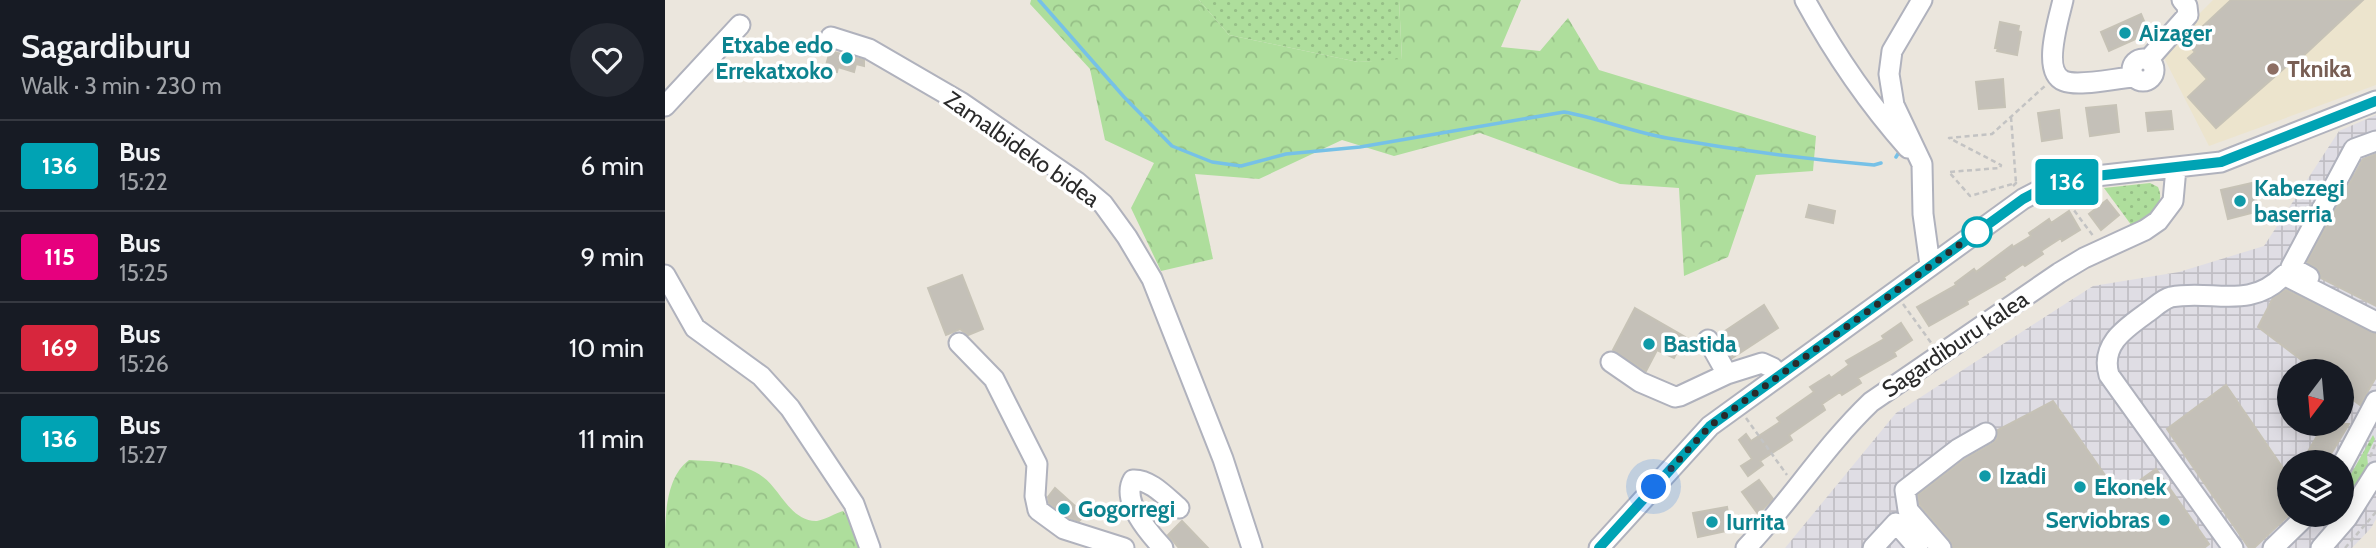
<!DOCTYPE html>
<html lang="en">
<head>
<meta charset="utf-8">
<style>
  body { margin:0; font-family:Cabin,sans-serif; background:#242831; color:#f1f3f6; height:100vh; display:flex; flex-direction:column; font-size:26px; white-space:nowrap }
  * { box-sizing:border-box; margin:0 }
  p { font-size:23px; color:#9ea1a6 }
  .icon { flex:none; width:38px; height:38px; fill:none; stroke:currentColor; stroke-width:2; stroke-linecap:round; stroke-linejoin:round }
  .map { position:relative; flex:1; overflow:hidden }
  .panel { display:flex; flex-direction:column; background:#171b24; width:665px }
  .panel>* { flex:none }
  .badge { padding:0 14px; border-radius:5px; font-size:24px; line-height:46px }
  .needle { width:46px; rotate:196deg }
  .controls { position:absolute; left:1612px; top:359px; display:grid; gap:14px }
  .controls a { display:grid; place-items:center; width:77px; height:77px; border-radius:50%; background:#171b24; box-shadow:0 4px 18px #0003; font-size:35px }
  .you { position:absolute; width:35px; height:35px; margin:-18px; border:5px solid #fff; border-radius:50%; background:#1a73e8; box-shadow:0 0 0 10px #1a73e833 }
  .map>.badge { position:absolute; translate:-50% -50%; box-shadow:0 0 0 4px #fff }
  .round { display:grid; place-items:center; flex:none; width:74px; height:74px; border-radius:37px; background:#242831 }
  .overview { display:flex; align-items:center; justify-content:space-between; height:119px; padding:0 21px }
  h1 { font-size:33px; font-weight:600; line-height:52px }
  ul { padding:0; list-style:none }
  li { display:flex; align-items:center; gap:21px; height:91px; padding:0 21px; border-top:2px solid #363941 }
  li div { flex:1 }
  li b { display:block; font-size:26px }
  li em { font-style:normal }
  li .badge { min-width:77px; font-weight:700; text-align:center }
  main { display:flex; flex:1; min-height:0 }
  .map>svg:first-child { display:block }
  .industrial { fill:url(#industrial-grid); fill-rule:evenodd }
  .education { fill:#ece4cd }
  .grass { fill:url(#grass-dots) }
  .forest { fill:url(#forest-crowns) }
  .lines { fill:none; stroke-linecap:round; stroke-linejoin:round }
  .stream { stroke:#76c1e7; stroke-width:3.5 }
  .building { fill:#c4c0b8; stroke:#c6c2b6; stroke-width:2 }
  .minor-casing { stroke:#b0b2bd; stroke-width:23 }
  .path { stroke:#c3c3c3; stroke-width:2.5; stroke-dasharray:5 3.5; stroke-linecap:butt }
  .minor { stroke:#fff; stroke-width:19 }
  .line-casing { stroke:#fff; stroke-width:16 }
  .line { stroke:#00a3b4; stroke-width:10 }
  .walk { stroke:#2a2a2a; stroke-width:7; stroke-dasharray:0 12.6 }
  .culture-dot { fill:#0f9aa8; stroke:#fff; stroke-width:2.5 }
  .education-dot { fill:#8d6e63; stroke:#fff; stroke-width:2.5 }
  .stop-dot { fill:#fff; stroke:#00a3b4; stroke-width:3.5 }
  .labels { text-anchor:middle; stroke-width:7; stroke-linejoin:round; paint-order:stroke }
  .culture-label { font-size:23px; font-weight:bold; fill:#0d838f; stroke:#fff; text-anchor:start }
  .education-label { font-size:23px; font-weight:bold; fill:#785e54; stroke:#fff; text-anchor:start }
  .street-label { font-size:23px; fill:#2a2a2a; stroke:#fff }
</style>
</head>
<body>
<main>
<section class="panel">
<div class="overview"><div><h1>Sagardiburu</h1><p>Walk · 3 min · 230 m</p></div><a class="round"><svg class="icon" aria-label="heart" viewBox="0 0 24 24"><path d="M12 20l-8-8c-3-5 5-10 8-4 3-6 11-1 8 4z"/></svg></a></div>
<ul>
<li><span class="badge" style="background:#00a3b4;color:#fff">136</span><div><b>Bus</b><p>15:22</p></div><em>6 min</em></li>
<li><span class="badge" style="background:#e6007e;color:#fff">115</span><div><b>Bus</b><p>15:25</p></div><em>9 min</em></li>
<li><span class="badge" style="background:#d7263d;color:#fff">169</span><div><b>Bus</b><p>15:26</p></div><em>10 min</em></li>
<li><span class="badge" style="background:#00a3b4;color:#fff">136</span><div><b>Bus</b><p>15:27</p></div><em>11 min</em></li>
</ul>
</section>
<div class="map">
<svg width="1711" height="548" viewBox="0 0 1711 548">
  <defs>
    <pattern id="industrial-grid" width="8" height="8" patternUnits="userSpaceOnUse" patternTransform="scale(1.75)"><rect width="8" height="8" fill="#dfdde4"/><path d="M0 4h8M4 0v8" fill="none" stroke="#c0bec4"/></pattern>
    <pattern id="grass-dots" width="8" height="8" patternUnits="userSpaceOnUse" patternTransform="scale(1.75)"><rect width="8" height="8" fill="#aede9c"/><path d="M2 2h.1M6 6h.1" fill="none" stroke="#96bf87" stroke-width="1.8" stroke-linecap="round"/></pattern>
    <pattern id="forest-crowns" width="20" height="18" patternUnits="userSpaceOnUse" patternTransform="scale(1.75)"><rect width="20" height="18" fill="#aede9c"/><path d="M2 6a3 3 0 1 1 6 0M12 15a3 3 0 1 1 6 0" fill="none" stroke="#96bf87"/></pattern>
  </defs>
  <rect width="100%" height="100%" fill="#ebe6dd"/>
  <path class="industrial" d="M1711 115V519L1706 528 1687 548H1120L1231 413 1428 286 1514 272 1599 246 1674 131ZM1624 371H1676V424H1624ZM1624 462H1676V514H1624Z"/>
  <path class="education" d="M1548 0H1711V85L1544 146 1496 52Z"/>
  <path class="grass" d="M534 0H734L737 60 693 62 564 35Z
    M1485 183 1493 187C1502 207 1481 216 1467 226L1439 188Z
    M1708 435 1710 439 1702 455 1703 465 1691 489 1677 508V490Z"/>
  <path class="forest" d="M366 0H534L564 35 693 62 737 59 734 0H856L836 47 875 51 903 18 934 70 1151 136 1148 171 1091 175 1063 257 1019 276 1014 188 955 184 815 133 729 156 677 140 594 179 530 174 548 259 496 271 466 208 489 163 440 140 425 69 365 4Z
    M24 460C47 461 79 462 98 477 115 489 126 522 152 521 159 520 171 513 178 511L190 526 197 548H0C0 518 0 478 24 460Z"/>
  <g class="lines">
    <path class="stream" d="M374 0 459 97 507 146 547 162 576 166 621 154 695 147 899 112C934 118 967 132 1002 138 1071 150 1140 159 1209 165L1216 163
      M1231 157 1236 149"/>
  </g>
  <path class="building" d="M1566 0H1698L1635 59 1632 57 1551 128 1523 97 1542 79 1523 58 1530 52 1521 42Z
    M1476 14 1484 33 1444 51 1436 32Z
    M1335 22 1354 26 1353 31 1356 32 1352 55 1332 51 1333 48H1330Z
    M165 51 199 60V66L191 64 189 72 173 67 172 72 160 69Z
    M1338 79 1340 107 1314 109 1311 82Z
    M1451 105 1454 132 1425 136 1421 108Z
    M1394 110 1397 138 1377 141 1373 113Z
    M1506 111 1508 129 1483 131 1481 113Z
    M1711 154V306L1656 278 1654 270 1642 262 1698 159Z
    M1587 183 1594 211 1563 219 1556 190Z
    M1442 200 1454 215 1436 230 1424 214Z
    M1144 205 1170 211 1168 223 1141 217Z
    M1404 211 1415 230 1397 241 1396 238 1376 251 1378 254 1360 266 1358 264 1339 277 1340 279 1302 301 1303 304 1264 326 1252 307 1291 285 1290 283 1309 269 1311 272 1347 245 1348 247 1366 236 1364 233 1384 219 1386 223Z
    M297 275 318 329 303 335 295 329 281 335 263 288Z
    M1621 290 1711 334V377L1695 405 1676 391V371H1651L1593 327 1608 298Z
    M1099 305 1113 328 1067 358 1054 335Z
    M970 308 1020 337 1009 358 992 350 981 371 948 350Z
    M1236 323 1247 340 1229 352 1231 356 1193 378 1196 383 1177 395 1175 392 1157 404 1160 410 1124 435 1127 440 1095 461 1098 465 1083 476 1076 466 1087 459 1074 440 1081 434 1086 441 1115 422 1112 418 1149 392 1145 387 1164 375 1166 378 1184 365 1181 361 1219 339 1217 336Z
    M1561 385 1624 477V515L1589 548H1584L1502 429Z
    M1388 401 1454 495 1491 469 1544 544 1539 548H1288L1285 540 1255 505 1253 495 1300 459 1328 443 1332 439 1333 430Z
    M1659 424H1684L1661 462H1637Z
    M1094 480 1108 499 1093 514 1077 492Z
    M390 488 420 515 414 521 405 518 384 503 383 497Z
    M1062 507 1066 530 1033 537 1028 513Z
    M517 521 543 548H514L503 535Z"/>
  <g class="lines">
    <defs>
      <path id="minor" d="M1140 0C1169 53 1203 103 1243 148
        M1257 0 1227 51 1224 74 1229 105 1257 164 1258 214 1265 265
        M1398 0C1394 18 1376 72 1399 81 1414 87 1451 78 1469 77
        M166 37 204 49 297 103 412 182 438 204 462 237 487 279 558 459 587 548
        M1467 70a11 11 0 1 1 22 0a11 11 0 1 1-22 0Z
        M1483 60 1523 15 1522 6 1517 0
        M0 106 75 25
        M0 275 30 328 96 376 125 408 189 504 205 548
        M1644 277 1626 267 1689 149 1711 141
        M1043 340 1062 374
        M294 343 329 379 372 464 370 496 373 510 399 529 459 548
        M946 362 975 382 1010 397 1015 396 1062 374 1097 363 1108 368 1113 374
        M1676 467 1711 401
        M498 548C484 533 456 501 468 480 485 479 501 497 514 508
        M934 548 1045 426 1358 199 1377 189 1422 177 1556 162 1711 101
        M1081 548C1125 502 1159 447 1206 402L1394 273 1419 258 1480 230 1493 221 1508 201 1511 168
        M1208 548 1231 523 1253 548
        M1276 548 1243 510 1240 490 1293 449 1321 433
        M1568 548 1444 375C1435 344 1461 328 1483 312 1490 307 1498 299 1506 297 1548 289 1584 311 1619 275L1711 322
        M1608 548 1643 514
        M1656 548 1682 518 1711 472"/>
    </defs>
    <use href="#minor" class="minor-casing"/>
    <path class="path" d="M1346 117 1351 183
      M1348 186 1351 183 1305 196 1284 172 1335 168 1336 165 1284 138 1327 134 1381 85
      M1399 197 1429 237
      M1238 304 1267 344
      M1081 418 1122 475
      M1705 457 1711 442
      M1680 548 1711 512"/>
    <use href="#minor" class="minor"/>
  </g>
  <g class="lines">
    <defs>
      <path id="line" d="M934 548 1045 426 1358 199 1377 189 1422 177 1556 162 1711 101"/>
    </defs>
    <use href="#line" class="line-casing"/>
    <use href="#line" class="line"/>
    <path class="walk" d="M989 487 1045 426 1312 232"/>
  </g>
  <g class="culture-dot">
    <circle cx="1460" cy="33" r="7"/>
    <circle cx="182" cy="58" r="7"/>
    <circle cx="1575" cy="201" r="7"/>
    <circle cx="984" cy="344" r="7"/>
    <circle cx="1320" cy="476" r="7"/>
    <circle cx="1415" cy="487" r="7"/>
    <circle cx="399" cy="509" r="7"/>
    <circle cx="1499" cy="520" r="7"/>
    <circle cx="1047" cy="522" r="7"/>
  </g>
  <circle class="education-dot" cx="1608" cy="69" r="7"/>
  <circle class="stop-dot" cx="1312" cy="232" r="14"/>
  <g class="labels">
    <g class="culture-label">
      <text x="1474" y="41">Aizager</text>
      <text x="168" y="53" text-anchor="end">Etxabe edo<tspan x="168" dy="26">Errekatxoko</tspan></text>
      <text x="1589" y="196">Kabezegi<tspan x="1589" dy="26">baserria</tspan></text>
      <text x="998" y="352">Bastida</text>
      <text x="1334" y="484">Izadi</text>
      <text x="1429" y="495">Ekonek</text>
      <text x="413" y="517">Gogorregi</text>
      <text x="1485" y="528" text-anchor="end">Serviobras</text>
      <text x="1061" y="530">Iurrita</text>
    </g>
    <g class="education-label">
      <text x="1622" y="77">Tknika</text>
    </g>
    <g class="street-label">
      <text transform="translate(357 149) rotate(35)" y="8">Zamalbideko bidea</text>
      <text transform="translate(1290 344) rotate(-34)" y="8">Sagardiburu kalea</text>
    </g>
  </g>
</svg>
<div class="controls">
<a><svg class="needle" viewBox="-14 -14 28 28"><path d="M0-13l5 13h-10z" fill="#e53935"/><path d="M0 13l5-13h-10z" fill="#9ea1a6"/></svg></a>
<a><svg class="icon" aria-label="layers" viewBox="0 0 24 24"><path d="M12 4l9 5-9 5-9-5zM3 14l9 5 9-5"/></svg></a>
</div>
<div class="you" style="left:989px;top:487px"></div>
<b class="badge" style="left:1402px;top:182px;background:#00a3b4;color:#fff">136</b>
</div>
</main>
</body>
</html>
